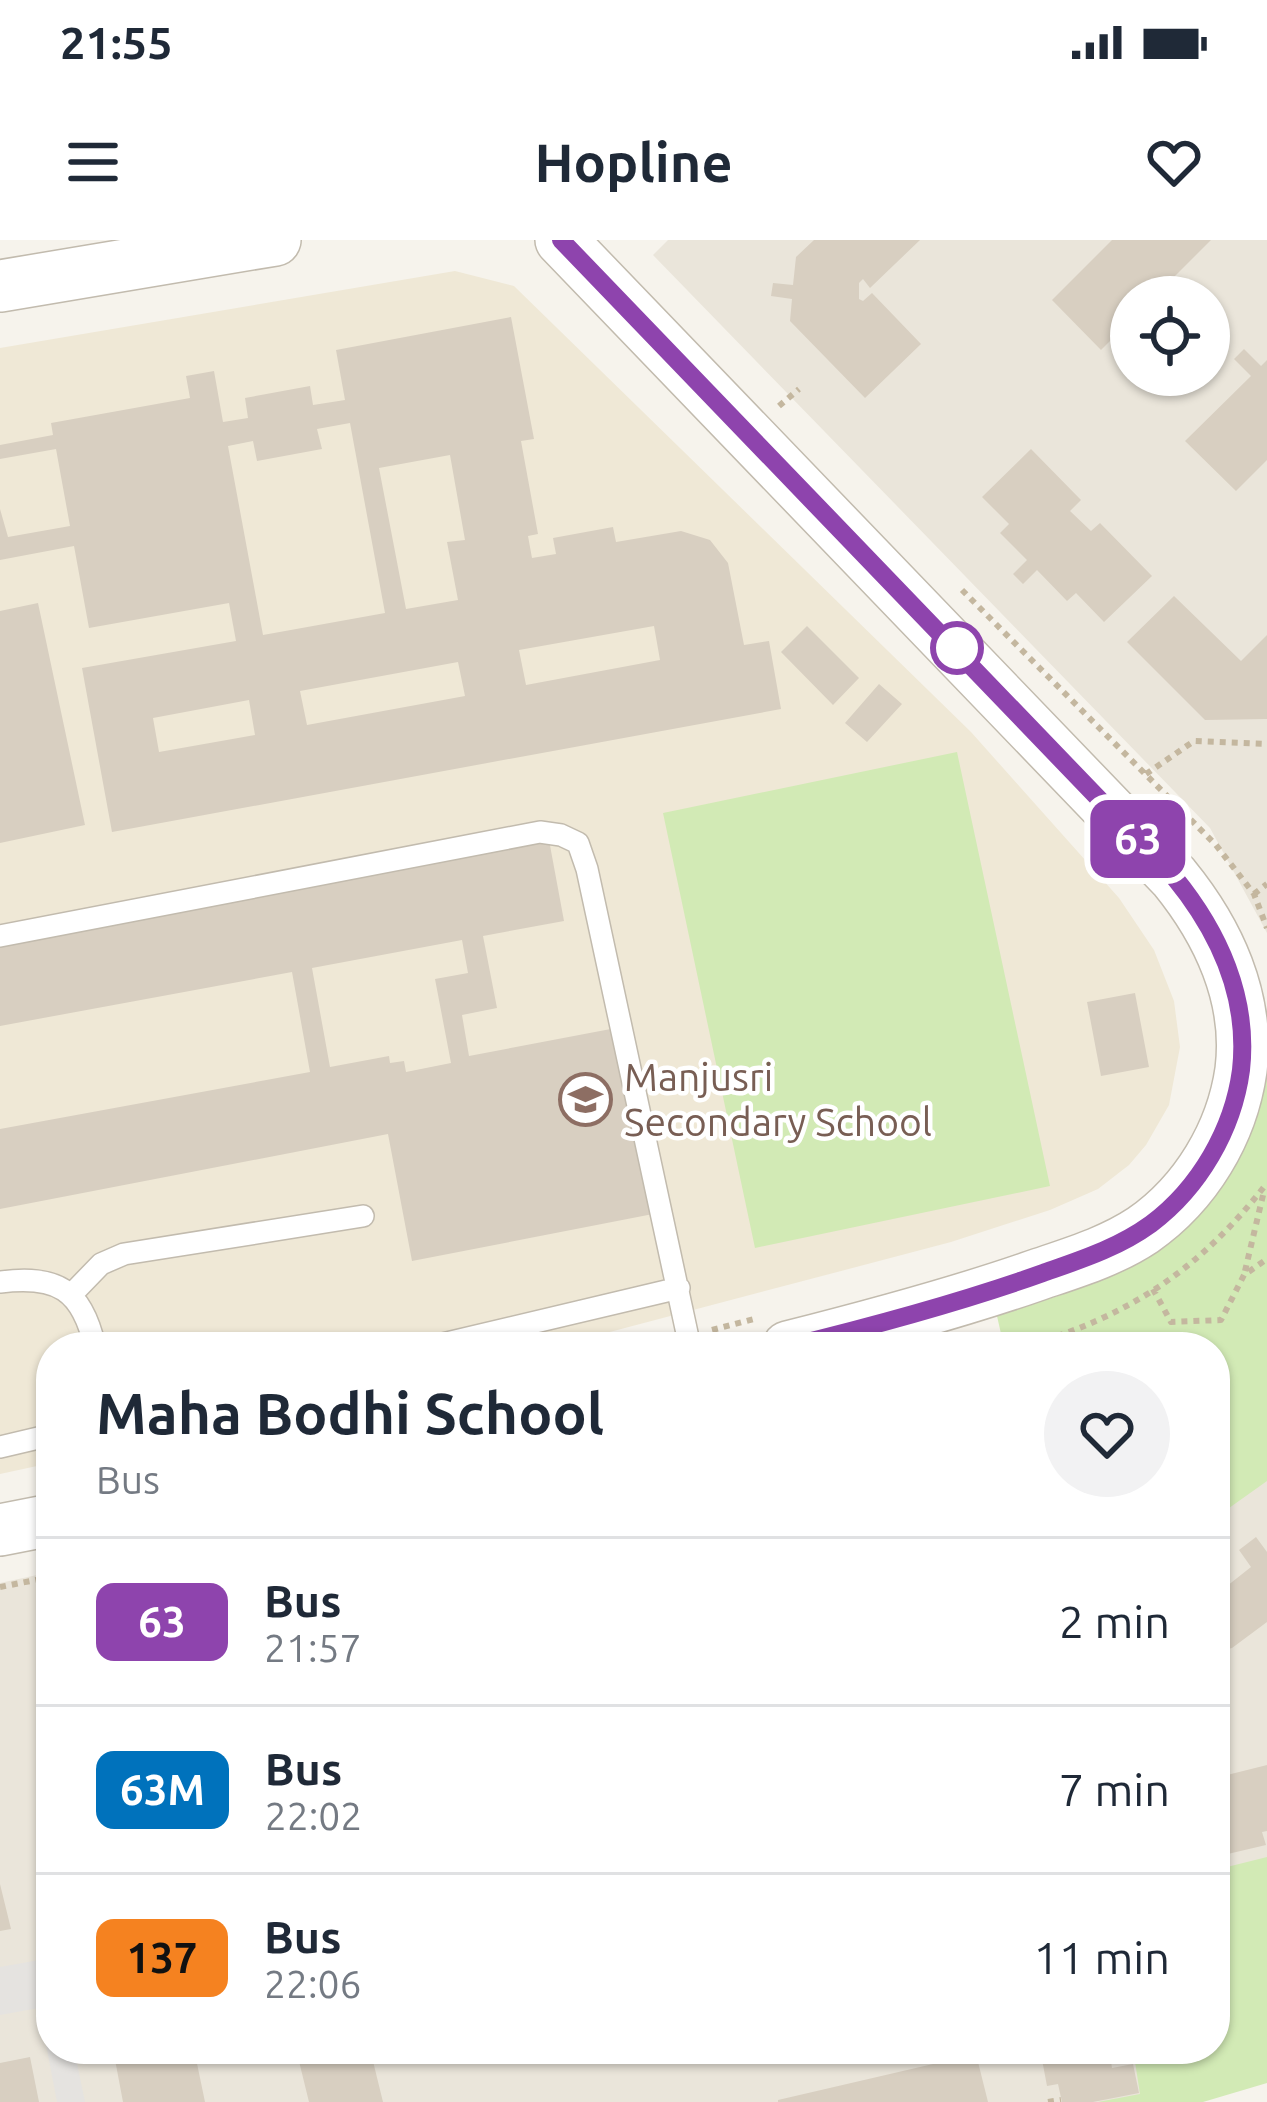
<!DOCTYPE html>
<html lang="en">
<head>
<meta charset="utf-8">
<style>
  body { margin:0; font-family:Ubuntu,sans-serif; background:#f2f2f3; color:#1f2937; height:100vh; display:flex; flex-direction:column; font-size:45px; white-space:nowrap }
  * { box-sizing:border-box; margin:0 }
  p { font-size:39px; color:#747a83 }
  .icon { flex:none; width:66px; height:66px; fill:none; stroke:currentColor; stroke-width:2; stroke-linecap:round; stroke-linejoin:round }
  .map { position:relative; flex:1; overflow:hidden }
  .side { position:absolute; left:36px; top:1092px; width:1194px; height:732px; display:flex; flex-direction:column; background:#fff; border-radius:48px; box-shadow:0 3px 9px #0004 }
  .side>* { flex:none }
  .badge { padding:0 24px; border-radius:18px; font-size:42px; line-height:78px }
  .fabs { position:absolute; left:1110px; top:36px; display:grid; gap:24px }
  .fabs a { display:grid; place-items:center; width:120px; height:120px; border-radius:50%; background:#fff; box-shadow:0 3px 9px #0004; font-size:60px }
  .map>.badge { position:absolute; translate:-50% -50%; box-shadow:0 0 0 6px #fff }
  .round { display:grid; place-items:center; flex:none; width:126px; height:126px; border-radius:63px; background:#f2f2f3 }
  .overview { display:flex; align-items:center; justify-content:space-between; height:204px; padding:0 60px }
  h1 { font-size:57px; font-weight:700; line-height:90px }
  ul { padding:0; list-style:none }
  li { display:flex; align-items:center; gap:36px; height:168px; padding:0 60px; border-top:3px solid #e0e1e3 }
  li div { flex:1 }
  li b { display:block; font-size:45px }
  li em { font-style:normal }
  li .badge { min-width:132px; font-weight:700; text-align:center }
  .status { display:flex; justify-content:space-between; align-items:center; height:84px; padding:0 60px; background:#fff; direction:ltr }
  .status svg { height:33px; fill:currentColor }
  header { display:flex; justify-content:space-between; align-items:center; height:156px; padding:0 60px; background:#fff; font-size:54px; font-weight:700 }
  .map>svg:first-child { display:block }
  .residential { fill:#eae5da; fill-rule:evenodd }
  .education { fill:#efe8d6 }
  .green { fill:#d2eab5 }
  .parking { fill:#e5e3e0 }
  .building { fill:#d8cfc1; fill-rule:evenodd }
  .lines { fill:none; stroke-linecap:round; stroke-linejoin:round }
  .service-casing { stroke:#c2bbae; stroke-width:24 }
  .tertiary-casing { stroke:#c2bbae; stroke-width:54 }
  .path { stroke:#c4b79f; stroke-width:6; stroke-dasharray:6 6; stroke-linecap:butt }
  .service { stroke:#fff; stroke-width:21 }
  .tertiary { stroke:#fff; stroke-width:51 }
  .line-casing { stroke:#fff; stroke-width:27 }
  .line { stroke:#8e44ad; stroke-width:18 }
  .stop-dot { fill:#fff; stroke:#8e44ad; stroke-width:6 }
  .labels { text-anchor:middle; stroke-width:9; stroke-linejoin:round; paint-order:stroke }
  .education-label { font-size:39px; fill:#785e54; stroke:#fff; text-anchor:start }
</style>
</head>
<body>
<div class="status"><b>21:55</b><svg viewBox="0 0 49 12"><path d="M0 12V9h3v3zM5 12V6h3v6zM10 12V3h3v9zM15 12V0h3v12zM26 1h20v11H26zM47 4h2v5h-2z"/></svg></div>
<header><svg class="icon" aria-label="menu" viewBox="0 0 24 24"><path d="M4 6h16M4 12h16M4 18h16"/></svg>Hopline<svg class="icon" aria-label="heart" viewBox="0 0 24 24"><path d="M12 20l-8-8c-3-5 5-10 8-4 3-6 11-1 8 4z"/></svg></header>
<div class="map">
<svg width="1267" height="1862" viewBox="0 0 1267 1862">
  <rect width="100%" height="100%" fill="#f6f3ec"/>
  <path class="residential" d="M668 0H1267V693L1210 588 653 15ZM1131 57H1209V135H1131Z
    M1267 1064V1832L1159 1862H0V1343L51 1332V1809H1215V1107H999Z"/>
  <path class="education" d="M455 31 514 46 971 492 1119 658 1154 710 1174 761 1180 807 1169 865 1146 905 1129 925 1098 949 1050 970 951 1002 553 1107H51V1223L0 1234V108Z"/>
  <path class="green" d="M957 512 1050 946 755 1008 663 573Z
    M1263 773 1267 774V1241L1215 1278V1107H1004L997 1076C1046 1059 1100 1045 1145 1020 1205 985 1252 917 1263 848 1267 824 1264 798 1263 773Z
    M1267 1617V1843L1203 1862H1098L1140 1854 1133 1809H1215V1630Z"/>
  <path class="parking" d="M51 1718V1809H74L85 1862H57L39 1768 0 1775V1727Z"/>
  <path class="building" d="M814 0H920L870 48 863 39 859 43V59L863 61 872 53 921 104 865 158 790 81 792 59 771 56 773 43 793 45 796 17Z
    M1112 0H1211L1174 37 1186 49 1178 57 1164 46 1154 57H1131V80L1101 110 1052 60Z
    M511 77 534 199 521 201 538 294 528 296 532 318 556 314 553 298 613 287 616 302 681 291 710 300 728 323 744 405 769 401 781 469 112 592 82 428 236 401 229 363 89 388 74 306 0 320V269L8 297 70 286 56 209 0 219V205L53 195 51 183 190 158 186 136 214 131 223 182 248 178 245 158 310 146 313 165 345 160 336 110ZM350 183 385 373 263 395 228 206 253 201 257 221 322 209 317 189ZM450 215 465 300 447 302 458 360 406 369 379 228ZM654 386 660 420 526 445 519 410ZM458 422 465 456 307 485 300 451ZM249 460 255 495 159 512 153 478Z
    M1244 109 1261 126 1267 120V220L1236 251 1185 201 1251 136 1234 119Z
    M1031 209 1081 260 1070 271 1091 291 1100 283 1152 336 1104 382 1076 353 1067 361 1037 330 1023 344 1013 334 1027 320 1000 293 1009 284 982 257Z
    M1174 356 1241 421 1267 395V479L1205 480 1127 402Z
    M38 363 85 585 0 603V371Z
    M807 386 859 438 833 465 781 412Z
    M879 444 902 464 867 502 845 483Z
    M549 600 564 681 483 696 497 768 462 775 469 816 616 788 653 974 412 1021 388 894 0 969V889L310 832 292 732 0 786V706ZM462 700 468 733 435 739 451 823 406 832 404 821 390 823 389 816 330 827 312 728Z
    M1135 753 1149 827 1101 836 1087 762Z
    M1256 1297 1267 1312V1382L1232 1408 1215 1412V1330L1227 1346 1251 1327 1239 1310Z
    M51 1405V1472H49L36 1408Z
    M1267 1525V1591L1262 1592 1266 1605 1215 1617V1538Z
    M0 1644 11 1689 0 1691Z
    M113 1809H194L205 1862H123Z
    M246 1809H280V1811L248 1818Z
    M296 1809H370L383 1862H309Z
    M1040 1809H1109L1112 1828 1133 1824 1139 1853 1093 1862H1062L1058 1844 1047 1846Z
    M976 1814 988 1862H778V1860Z
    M30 1817 39 1862H0V1823Z"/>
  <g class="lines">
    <defs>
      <path id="service" d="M0 696 540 592 561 595 578 603 587 629 690 1107
        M0 1042C57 1035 82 1049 95 1107
        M72 1054 101 1024 124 1014 363 976
        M430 1107 679 1048
        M0 1207 51 1195"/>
      <path id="tertiary" d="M561 0 1174 637C1218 691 1250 758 1241 830 1232 893 1196 953 1143 990 1110 1012 1072 1023 1034 1036 954 1064 871 1086 788 1107
        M0 46 275 0
        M0 1290 51 1280"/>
    </defs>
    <use href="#service" class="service-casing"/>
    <use href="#tertiary" class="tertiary-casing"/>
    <path class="path" d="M779 166 799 149
      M962 350 1216 605 1254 654 1267 688
      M1146 534 1194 501 1267 504
      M1254 654 1267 644
      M1245 1031 1264 951
      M1153 1049 1171 1082 1221 1080 1244 1035 1267 1019
      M712 1090 758 1078
      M993 1093 998 1107
      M645 1107 665 1102
      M1023 1107C1128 1077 1200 1030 1267 943
      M0 1347 51 1337
      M1048 1862 1061 1860"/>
    <use href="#service" class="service"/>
    <use href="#tertiary" class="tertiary"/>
  </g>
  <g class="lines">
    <defs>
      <path id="line" d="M561 0 1174 637C1219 692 1249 758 1241 830 1233 890 1199 948 1151 984 1118 1008 1080 1020 1043 1033 959 1063 873 1086 787 1107"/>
    </defs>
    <use href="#line" class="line-casing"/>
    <use href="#line" class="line"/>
  </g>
  <defs>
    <symbol id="school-ring" viewBox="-11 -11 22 22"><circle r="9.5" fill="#fff" stroke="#8d6e63" stroke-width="1.5"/><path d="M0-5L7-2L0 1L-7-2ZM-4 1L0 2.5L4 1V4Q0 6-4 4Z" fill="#8d6e63"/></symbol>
  </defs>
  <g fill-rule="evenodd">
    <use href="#school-ring" x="556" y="830" width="59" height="59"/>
  </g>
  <circle class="stop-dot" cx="957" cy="408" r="24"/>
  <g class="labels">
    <g class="education-label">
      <text x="624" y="851">Manjusri<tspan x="624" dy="45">Secondary School</tspan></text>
    </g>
  </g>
</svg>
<div class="fabs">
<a><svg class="icon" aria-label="locate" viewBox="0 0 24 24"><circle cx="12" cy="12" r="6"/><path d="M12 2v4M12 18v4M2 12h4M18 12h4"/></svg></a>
</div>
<b class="badge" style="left:1138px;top:599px;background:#8e44ad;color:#fff">63</b>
<section class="side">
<div class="overview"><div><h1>Maha Bodhi School</h1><p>Bus</p></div><a class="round"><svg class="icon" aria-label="heart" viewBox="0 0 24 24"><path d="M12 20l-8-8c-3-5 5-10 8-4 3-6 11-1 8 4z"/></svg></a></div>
<ul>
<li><span class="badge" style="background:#8e44ad;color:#fff">63</span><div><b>Bus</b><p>21:57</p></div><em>2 min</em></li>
<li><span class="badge" style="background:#0072bc;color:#fff">63M</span><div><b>Bus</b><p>22:02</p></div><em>7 min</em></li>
<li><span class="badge" style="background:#f58220;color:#111">137</span><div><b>Bus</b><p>22:06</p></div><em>11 min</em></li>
</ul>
</section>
</div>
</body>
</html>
